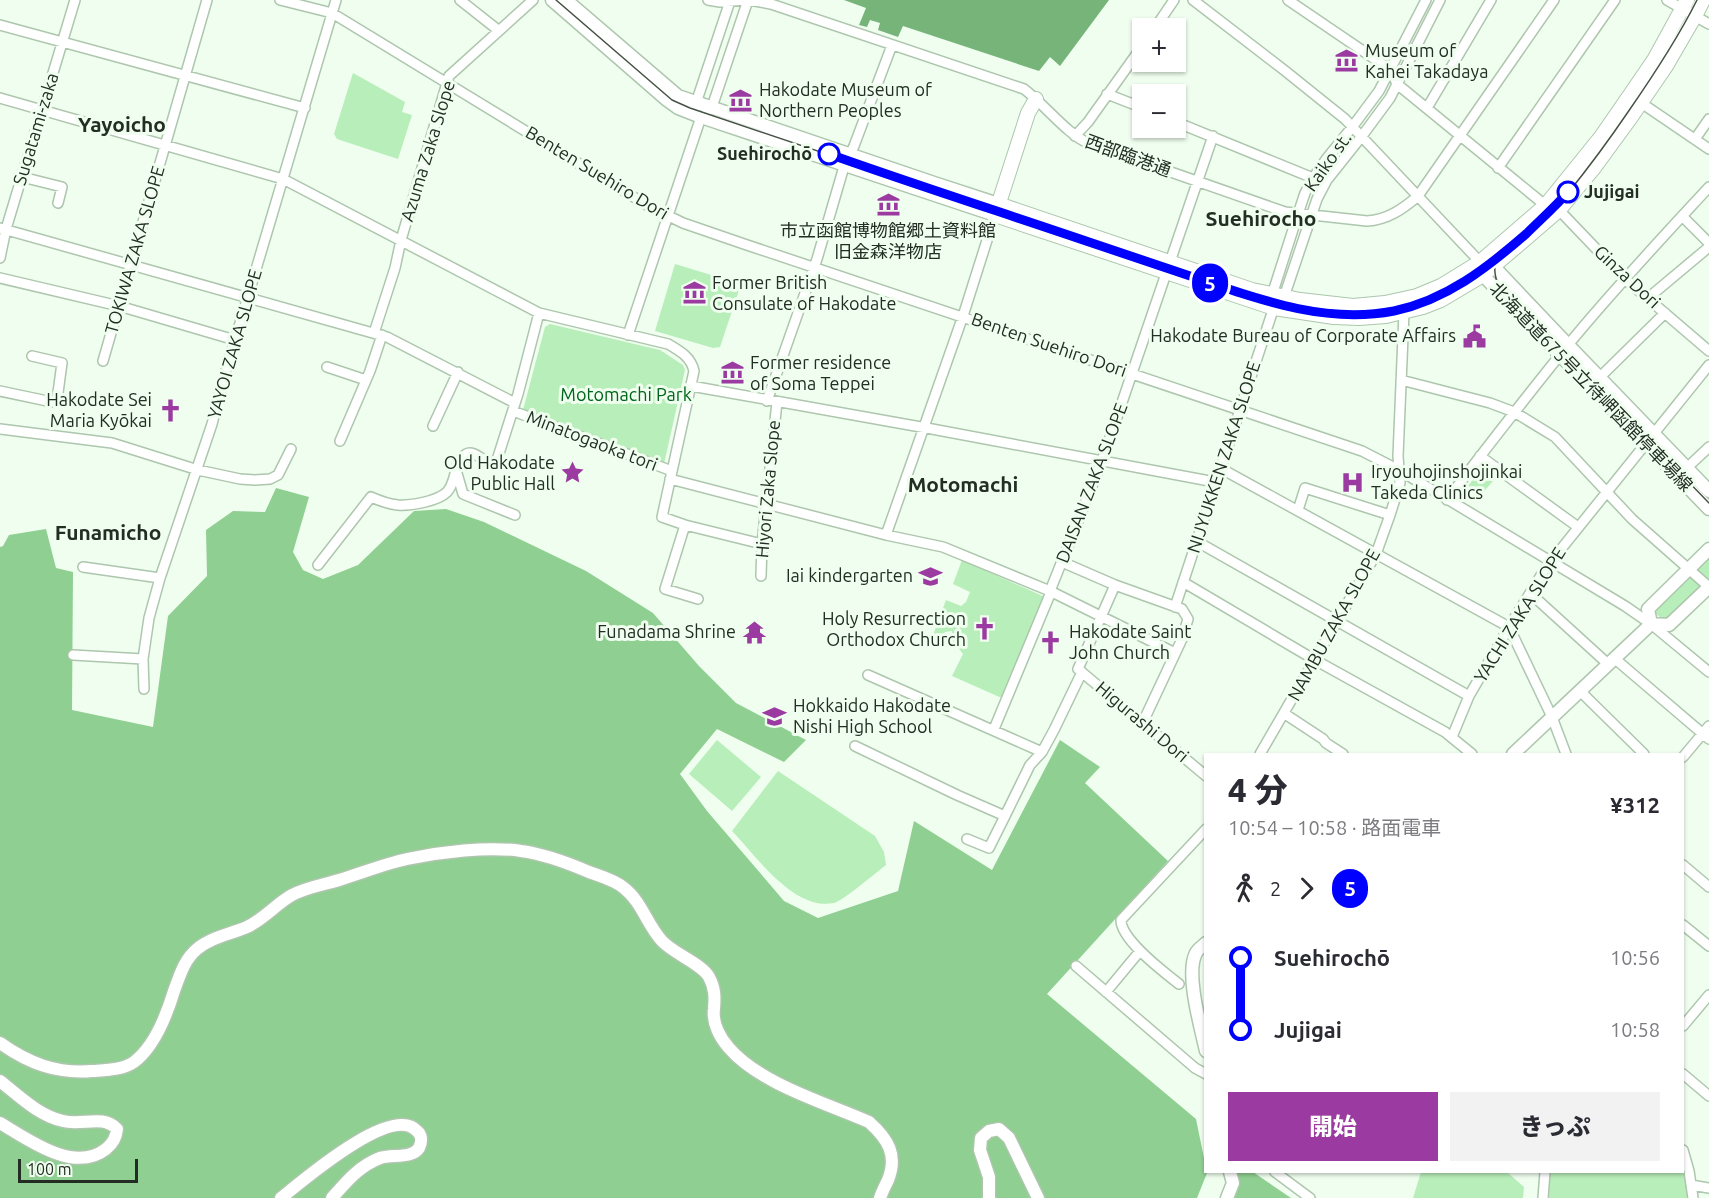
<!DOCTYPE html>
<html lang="ja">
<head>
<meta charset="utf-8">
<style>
  body { margin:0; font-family:Ubuntu,"Noto Sans JP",sans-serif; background:#f2f2f3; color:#2b2b33; height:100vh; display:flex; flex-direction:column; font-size:22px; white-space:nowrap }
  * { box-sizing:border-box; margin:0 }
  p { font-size:20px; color:#7c7c81 }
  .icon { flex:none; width:33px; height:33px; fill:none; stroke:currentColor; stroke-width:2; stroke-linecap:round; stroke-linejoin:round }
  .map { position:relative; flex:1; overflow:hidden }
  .side { position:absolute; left:1204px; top:753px; width:480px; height:420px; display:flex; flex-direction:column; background:#fff; border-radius:0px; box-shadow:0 2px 4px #0004 }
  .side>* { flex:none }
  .badge { padding:0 12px; border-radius:20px; font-size:21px; line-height:39px }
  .tools { position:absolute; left:1132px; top:18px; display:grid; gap:12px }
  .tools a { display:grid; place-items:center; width:54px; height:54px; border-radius:0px; background:#fff; box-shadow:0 2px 4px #0004; font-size:30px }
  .scale { position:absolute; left:18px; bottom:15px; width:120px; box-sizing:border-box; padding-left:6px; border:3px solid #232d23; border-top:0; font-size:16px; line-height:21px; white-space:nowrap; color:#232d23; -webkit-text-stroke:4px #effeef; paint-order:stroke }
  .map>.badge { position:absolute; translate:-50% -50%; box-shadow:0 0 0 3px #fff }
  .legs { display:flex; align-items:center; gap:9px; height:66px; padding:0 24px; font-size:20px }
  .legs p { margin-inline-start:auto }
  .summary { display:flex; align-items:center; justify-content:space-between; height:102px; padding:0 24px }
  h1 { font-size:33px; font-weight:800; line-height:45px }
  .primary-button { display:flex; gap:12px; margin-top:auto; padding:12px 24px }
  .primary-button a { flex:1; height:69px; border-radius:0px; background:#9b3aa1; color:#fff; font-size:24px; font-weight:800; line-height:69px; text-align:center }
  .primary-button a+a { background:#f2f2f3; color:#2b2b33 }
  ul { padding:0 24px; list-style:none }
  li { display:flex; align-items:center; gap:21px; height:72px; font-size:22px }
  li i { display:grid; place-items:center; width:9px; height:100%; margin:0 8px; background:currentColor }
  li i::after { content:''; width:15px; height:15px; margin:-8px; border:4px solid; border-radius:50%; background:#fff }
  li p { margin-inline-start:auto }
  li:first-child i { background:linear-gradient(#0000 50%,currentColor 0) }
  li:last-child i { background:linear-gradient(currentColor 50%,#0000 0) }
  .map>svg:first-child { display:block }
  .green { fill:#b8eeb9 }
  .forest { fill:#90cf92 }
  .water { fill:#76b479 }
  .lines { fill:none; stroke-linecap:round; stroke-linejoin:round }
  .minor-casing { stroke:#adc6ad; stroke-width:12 }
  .major-casing { stroke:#adc6ad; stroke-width:15 }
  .highway-casing { stroke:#adc6ad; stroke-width:16 }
  .minor { stroke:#fff; stroke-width:9 }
  .major { stroke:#fff; stroke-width:12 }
  .highway { stroke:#fff; stroke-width:14 }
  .tram { stroke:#475247; stroke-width:1.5 }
  .line-1-casing { stroke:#fff; stroke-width:14 }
  .line-1 { stroke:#00f; stroke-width:9 }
  .stop-1-dot { fill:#fff; stroke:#00f; stroke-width:3 }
  .labels { text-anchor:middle; stroke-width:6; stroke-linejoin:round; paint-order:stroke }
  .poi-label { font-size:18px; fill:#232d23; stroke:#effeef; text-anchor:start }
  .street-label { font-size:18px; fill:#232d23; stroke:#effeef }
  .stop-label { font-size:18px; font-weight:bold; fill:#232d23; stroke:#effeef; text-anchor:end }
  .park-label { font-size:18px; fill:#00651a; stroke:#effeef }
  .quarter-label { font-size:21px; font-weight:bold; fill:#232d23; stroke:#effeef }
</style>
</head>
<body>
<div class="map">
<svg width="1709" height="1198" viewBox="0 0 1709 1198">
  <rect width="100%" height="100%" fill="#effeef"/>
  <path class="green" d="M353 73 405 102 402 112 412 115 398 159 337 139 334 134Z
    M675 264 741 284 720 347 713 348 655 331Z
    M550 324 660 350 683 365 685 370 664 464 523 410 545 327Z
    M1488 467 1498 475 1481 495 1468 486 1482 468Z
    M1709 556V579L1665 621 1652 611Z
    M962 560 1045 597 1004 699 952 676 963 654 953 641 952 631 945 632 935 642 932 638 946 600 961 606 966 602 970 592 953 584Z
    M717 740 761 777 732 811 689 774Z
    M778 771 875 836 884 852 886 865C877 872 841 902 834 903 794 911 757 857 732 831Z
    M1683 1171 1690 1198H1546L1550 1172Z
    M1421 1172H1507L1524 1187 1523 1198H1413Z"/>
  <path class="forest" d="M276 488 309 497 293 552 303 570 323 579 358 565 414 511 446 509 484 522 586 571 653 613 699 666 736 703 806 740 784 762 717 729 680 774 707 811 784 901 818 918 898 891 914 821 992 870 1060 740 1100 767 1085 783 1168 861 1047 994 1196 1119 1207 1173 1197 1198H0V547L3 546 9 535 46 529 56 568 73 572 72 710 153 727 168 616 207 576 206 530 233 511 265 512Z
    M1238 1172H1253L1291 1198H1230Z"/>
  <path class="water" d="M844 0H1109L1060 66 1050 57 1039 71 903 26 898 37 878 30 880 23 870 20 867 27 859 25 866 8Z"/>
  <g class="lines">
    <defs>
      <path id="minor" d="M280 0 332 13 650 207 683 223 744 244 1362 451 1399 470 1625 606 1651 624 1709 672
        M460 0 498 30
        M708 0 720 2 746 0
        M749 0 771 4 1024 89C1044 104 1068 135 1088 143L1285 212 1367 221C1387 220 1403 209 1418 196L1554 0
        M1193 0 1284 70 1345 119 1480 262
        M1288 0 1391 70 1397 84 1540 201 1559 210 1625 279 1709 351
        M1667 0 1709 24
        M0 25 305 108
        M1155 28 1174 0
        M1107 94 1143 108
        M0 98 283 179 539 313
        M1637 100 1709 149
        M698 106 696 103 730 1
        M1427 108 1491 0
        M1176 122 1313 178
        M1075 136 1088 122 1143 45
        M1695 139 1709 119
        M1498 168 1615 0
        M22 177 62 187 58 203
        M1682 216 1709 243
        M0 228 387 337 515 403
        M0 258 6 229 75 0
        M0 278 119 306 235 340
        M1271 298 1298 214 1305 193 1313 178 1327 158 1353 126 1379 91 1426 0
        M1648 298 1709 247
        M374 333 395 268 401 240 449 76 533 0
        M628 335 701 117 711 108 714 101 748 0
        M103 361 207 0
        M327 367 366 380
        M1401 380 1490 403 1514 412 1555 437 1632 519 1709 587
        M1596 381 1665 313
        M691 386 932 429 1215 482
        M0 391 52 402 57 400 62 363 32 356
        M767 401 817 259 843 170 854 146 892 45
        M513 411 672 471
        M433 426 458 372
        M0 429 112 443 198 470 240 479 255 480 270 479 278 475 291 449
        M340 441 370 371 382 335
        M1480 456 1578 527
        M1692 463 1709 447
        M1220 468 1509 627
        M456 470 463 494 515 515
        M670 479 886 535 943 547 1050 591 1175 653
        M1447 500C1486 448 1527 396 1568 345 1613 290 1661 239 1709 187
        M1298 510 1305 488 1390 515
        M685 525 665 589 698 599
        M886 535 963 316 995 215
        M1196 541 1469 696
        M1062 562 1115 585 1182 609 1188 619 1182 639 1143 722
        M318 565 371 497C380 501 388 504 398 505 411 506 438 501 447 492 457 482 453 462 466 454 476 449 484 465 496 463L518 394 539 313 668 344C680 351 691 357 694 371L662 517 685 525 762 544
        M83 567 160 578
        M761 576 762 544 777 402
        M1183 582 1315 660 1445 732 1472 754
        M1115 585 1078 669 1206 776
        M1050 591 1102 461 1213 136
        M1530 593 1608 664
        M1175 607 1271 316 1274 308 1284 297 1317 199 1327 180 1362 136 1390 98 1440 0
        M1509 627 1552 717 1566 754
        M73 655 143 659
        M1614 658 1709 739
        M868 675 1042 752
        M144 689 143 659 149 618 160 578 212 424 224 377 336 0
        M1580 691 1644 754
        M1285 714 1323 739 1326 743 1343 754
        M994 729 1051 592
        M1452 737 1469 696 1509 627 1545 569 1709 365
        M855 746 957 795 1005 816 1030 765 1042 752 1054 730 1082 672
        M1260 754 1376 554 1390 515 1400 483 1398 456 1404 312
        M1683 757 1709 726
        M967 839 989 848 1005 816
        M1683 865 1709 887
        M1683 925 1709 946
        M1076 966 1195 1068 1206 1074
        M1179 984C1164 972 1121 940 1121 920L1206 829
        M1106 992 1140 951
        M1683 1026 1709 995
        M1683 1074 1709 1096
        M1683 1150 1689 1171 1693 1198
        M1275 1172 1310 1198
        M1691 1185 1709 1188
        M1543 1198 1545 1172"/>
      <path id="major" d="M552 0 667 100 678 108 701 117 995 215
        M566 0 678 96 934 183 998 204
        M1484 263 1494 267 1568 345 1709 491
        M1481 266 1483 275 1496 289 1709 509
        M1651 624 1648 609 1709 549
        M1651 624 1669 625 1709 587
        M1513 754 1651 624
        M1206 943C1203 946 1198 949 1196 953 1185 973 1201 1028 1206 1051
        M0 1043C28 1063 56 1074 92 1071 106 1070 123 1070 134 1062 154 1047 167 1014 174 991 180 975 184 960 197 949 211 937 231 934 247 927 264 919 276 904 292 895 307 887 323 885 339 880 362 873 384 864 407 859 440 852 488 846 521 851 545 854 568 863 589 872 600 876 615 880 624 888 642 902 647 925 662 941 674 954 702 964 709 977 715 988 715 997 714 1009 712 1023 720 1038 729 1048 760 1084 826 1103 869 1122 888 1139 898 1155 888 1180 885 1186 882 1192 880 1198
        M0 1081C19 1096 39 1116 63 1121 82 1126 103 1114 117 1129 116 1138 113 1143 106 1149 74 1174 29 1140 0 1123
        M281 1198C301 1182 392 1103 417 1131 422 1135 422 1142 419 1148 412 1159 391 1154 380 1158 359 1166 346 1182 332 1198
        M989 1198V1177L980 1150 981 1138 989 1131 999 1129 1009 1138 1038 1198
        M1227 1198 1233 1183 1230 1172"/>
      <path id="highway" d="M1036 99 1028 113 995 215 1274 308 1334 317 1359 318 1386 316 1423 307 1441 300 1483 275 1559 210 1593 169 1631 117 1666 66 1695 16 1703 0
        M998 204 1252 290 1300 300 1353 306 1385 303 1417 296 1441 286 1480 262 1546 205 1601 137 1630 95 1654 60 1687 0"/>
    </defs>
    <use href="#minor" class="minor-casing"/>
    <use href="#major" class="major-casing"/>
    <use href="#highway" class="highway-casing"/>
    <use href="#minor" class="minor"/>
    <use href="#major" class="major"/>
    <use href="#highway" class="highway"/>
    <path class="tram" d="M556 0 672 100 690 108 1263 301C1299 310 1337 318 1375 314 1437 307 1480 274 1525 234 1540 221 1555 208 1568 193 1589 167 1609 140 1628 112 1653 76 1677 40 1697 0
      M1498 255C1493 266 1494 276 1499 286L1709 503"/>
  </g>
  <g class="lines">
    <defs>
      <path id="line-1" d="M829 154C916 185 1004 213 1092 243 1128 255 1164 267 1199 279 1263 301 1327 324 1394 311 1446 300 1487 268 1526 234 1540 220 1555 207 1568 192"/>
    </defs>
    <use href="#line-1" class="line-1-casing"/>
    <use href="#line-1" class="line-1"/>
  </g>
  <defs>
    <symbol id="museum-bare" viewBox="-9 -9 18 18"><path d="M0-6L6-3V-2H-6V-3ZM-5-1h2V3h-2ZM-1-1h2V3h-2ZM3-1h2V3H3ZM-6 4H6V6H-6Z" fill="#9b3aa1" stroke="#effeef" stroke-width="2.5" paint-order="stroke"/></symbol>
    <symbol id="civic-bare" viewBox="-9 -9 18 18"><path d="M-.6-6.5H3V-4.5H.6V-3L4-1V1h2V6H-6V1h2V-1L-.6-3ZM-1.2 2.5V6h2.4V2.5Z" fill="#9b3aa1" stroke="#effeef" stroke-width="2.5" paint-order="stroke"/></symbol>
    <symbol id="church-bare" viewBox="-9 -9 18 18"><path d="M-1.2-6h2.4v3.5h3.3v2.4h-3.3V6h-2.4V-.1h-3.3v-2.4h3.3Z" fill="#9b3aa1" stroke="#effeef" stroke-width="2.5" paint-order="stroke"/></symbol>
    <symbol id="sight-bare" viewBox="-9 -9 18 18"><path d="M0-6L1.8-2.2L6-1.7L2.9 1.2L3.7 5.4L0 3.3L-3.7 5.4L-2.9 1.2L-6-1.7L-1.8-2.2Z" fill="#9b3aa1" stroke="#effeef" stroke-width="2.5" paint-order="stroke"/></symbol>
    <symbol id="hospital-bare" viewBox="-9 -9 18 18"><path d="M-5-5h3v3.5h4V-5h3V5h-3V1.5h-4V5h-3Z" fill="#9b3aa1" stroke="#effeef" stroke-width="2.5" paint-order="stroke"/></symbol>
    <symbol id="school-bare" viewBox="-9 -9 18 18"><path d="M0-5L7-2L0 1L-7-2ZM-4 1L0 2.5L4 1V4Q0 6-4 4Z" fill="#9b3aa1" stroke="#effeef" stroke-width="2.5" paint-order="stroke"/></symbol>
    <symbol id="temple-bare" viewBox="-9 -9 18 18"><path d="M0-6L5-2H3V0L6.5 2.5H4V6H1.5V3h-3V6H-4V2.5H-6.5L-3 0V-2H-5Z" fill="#9b3aa1" stroke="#effeef" stroke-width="2.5" paint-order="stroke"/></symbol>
  </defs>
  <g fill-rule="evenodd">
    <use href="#museum-bare" x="1330" y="44" width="33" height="33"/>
    <use href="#museum-bare" x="724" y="84" width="33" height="33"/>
    <use href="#museum-bare" x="872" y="188" width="33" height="33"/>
    <use href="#museum-bare" x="678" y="276" width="33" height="33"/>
    <use href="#civic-bare" x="1458" y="320" width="33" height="33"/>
    <use href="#museum-bare" x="716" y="356" width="33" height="33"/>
    <use href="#church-bare" x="154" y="394" width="33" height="33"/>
    <use href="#sight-bare" x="556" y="456" width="33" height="33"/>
    <use href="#hospital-bare" x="1336" y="466" width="33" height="33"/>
    <use href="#school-bare" x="914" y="560" width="33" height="33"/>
    <use href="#church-bare" x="968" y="612" width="33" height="33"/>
    <use href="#temple-bare" x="738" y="616" width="33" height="33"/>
    <use href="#church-bare" x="1034" y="626" width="33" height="33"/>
    <use href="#school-bare" x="758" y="700" width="33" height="33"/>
  </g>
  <g class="stop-1-dot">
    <circle cx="829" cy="154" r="10"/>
    <circle cx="1568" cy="192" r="10"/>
  </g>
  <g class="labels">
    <g class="poi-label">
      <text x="1365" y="57">Museum of<tspan x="1365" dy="21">Kahei Takadaya</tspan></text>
      <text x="759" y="96">Hakodate Museum of<tspan x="759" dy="21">Northern Peoples</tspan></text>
      <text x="888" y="237" text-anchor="middle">市立函館博物館郷土資料館<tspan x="888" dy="21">旧金森洋物店</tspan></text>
      <text x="712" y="289">Former British<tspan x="712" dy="21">Consulate of Hakodate</tspan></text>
      <text x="1456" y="342" text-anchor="end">Hakodate Bureau of Corporate Affairs</text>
      <text x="750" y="369">Former residence<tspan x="750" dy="21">of Soma Teppei</tspan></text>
      <text x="152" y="406" text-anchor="end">Hakodate Sei<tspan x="152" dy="21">Maria Kyōkai</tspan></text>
      <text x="555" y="469" text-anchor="end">Old Hakodate<tspan x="555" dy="21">Public Hall</tspan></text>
      <text x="1371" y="478">Iryouhojinshojinkai<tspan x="1371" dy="21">Takeda Clinics</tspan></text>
      <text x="913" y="582" text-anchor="end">Iai kindergarten</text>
      <text x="966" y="625" text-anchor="end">Holy Resurrection<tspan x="966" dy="21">Orthodox Church</tspan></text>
      <text x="736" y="638" text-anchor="end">Funadama Shrine</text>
      <text x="1069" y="638">Hakodate Saint<tspan x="1069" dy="21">John Church</tspan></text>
      <text x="793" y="712">Hokkaido Hakodate<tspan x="793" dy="21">Nishi High School</tspan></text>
    </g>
    <g class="street-label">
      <text transform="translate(36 129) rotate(-73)" y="6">Sugatami-zaka</text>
      <text transform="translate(428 151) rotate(-73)" y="6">Azuma Zaka Slope</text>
      <text transform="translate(1128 156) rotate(20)" y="6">西部臨港通</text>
      <text transform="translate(1328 162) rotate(-55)" y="6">Kaiko st.</text>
      <text transform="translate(597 173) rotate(31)" y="6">Benten Suehiro Dori</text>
      <text transform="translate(135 250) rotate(-74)" y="6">TOKIWA ZAKA SLOPE</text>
      <text transform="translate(1627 277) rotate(43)" y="6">Ginza Dori</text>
      <text transform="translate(235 344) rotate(-74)" y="6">YAYOI ZAKA SLOPE</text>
      <text transform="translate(1049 345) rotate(19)" y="6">Benten Suehiro Dori</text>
      <text transform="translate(1591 387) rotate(46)" y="6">北海道道675号立待岬函館停車場線</text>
      <text transform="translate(592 441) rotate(21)" y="6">Minatogaoka tori</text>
      <text transform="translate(1224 457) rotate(-72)" y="6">NIJYUKKEN ZAKA SLOPE</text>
      <text transform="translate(1092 483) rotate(-69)" y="6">DAISAN ZAKA SLOPE</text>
      <text transform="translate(768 489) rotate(-85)" y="6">Hiyori Zaka Slope</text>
      <text transform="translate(1520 615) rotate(-58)" y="6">YACHI ZAKA SLOPE</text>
      <text transform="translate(1334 625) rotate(-61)" y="6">NAMBU ZAKA SLOPE</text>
      <text transform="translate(1142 722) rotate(40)" y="6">Higurashi Dori</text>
    </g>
    <g class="stop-label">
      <text x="812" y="160">Suehirochō</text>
      <text x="1584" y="198" text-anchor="start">Jujigai</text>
    </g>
    <g class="park-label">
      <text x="626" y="401">Motomachi Park</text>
    </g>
    <g class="quarter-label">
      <text x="122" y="132">Yayoicho</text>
      <text x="1261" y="226">Suehirocho</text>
      <text x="963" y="492">Motomachi</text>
      <text x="108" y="540">Funamicho</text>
    </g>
  </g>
</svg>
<div class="tools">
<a>+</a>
<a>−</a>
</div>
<div class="scale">100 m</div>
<b class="badge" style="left:1210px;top:283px;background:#00f;color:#fff">5</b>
<section class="side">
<div class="summary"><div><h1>4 分</h1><p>10:54 – 10:58 · 路面電車</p></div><b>¥312</b></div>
<div class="legs"><svg class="icon" aria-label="walk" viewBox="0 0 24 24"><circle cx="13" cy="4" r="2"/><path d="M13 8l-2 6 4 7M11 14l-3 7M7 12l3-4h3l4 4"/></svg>2<svg class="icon" aria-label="forward" viewBox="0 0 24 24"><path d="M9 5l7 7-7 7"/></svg><b class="badge" style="background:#00f;color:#fff">5</b></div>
<ul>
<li><i style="color:#00f"></i><b>Suehirochō</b><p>10:56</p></li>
<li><i style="color:#00f"></i><b>Jujigai</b><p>10:58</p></li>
</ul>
<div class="primary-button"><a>開始</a><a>きっぷ</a></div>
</section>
</div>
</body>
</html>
